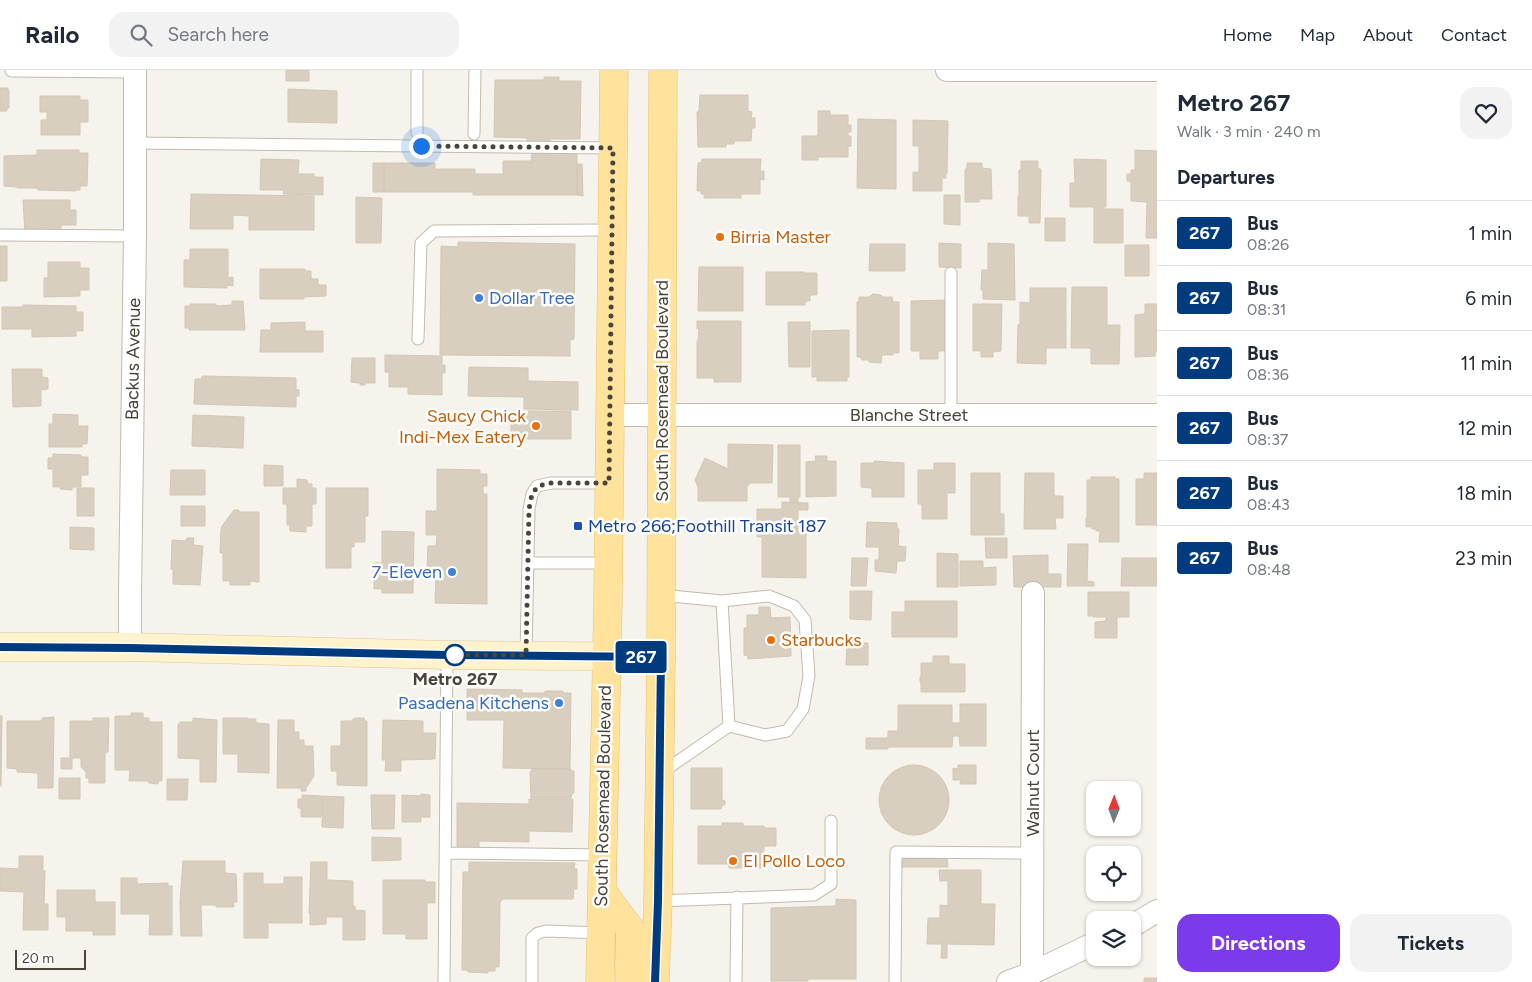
<!DOCTYPE html>
<html lang="en">
<head>
<meta charset="utf-8">
<style>
  body { margin:0; font-family:Figtree,sans-serif; background:#f2f2f3; color:#1f2937; height:100vh; display:flex; flex-direction:column; font-size:19px; white-space:nowrap }
  * { box-sizing:border-box; margin:0 }
  p { font-size:16px; color:#747a83 }
  .icon { flex:none; width:28px; height:28px; fill:none; stroke:currentColor; stroke-width:2; stroke-linecap:round; stroke-linejoin:round }
  .map { position:relative; flex:1; overflow:hidden }
  .panel { display:flex; flex-direction:column; background:#fff; width:375px }
  .panel>* { flex:none }
  .badge { padding:0 10px; border-radius:4px; font-size:18px; line-height:32px }
  .needle { width:32px; rotate:1deg }
  .buttons { position:absolute; left:1086px; top:711px; display:grid; gap:10px }
  .buttons a { display:grid; place-items:center; width:55px; height:55px; border-radius:10px; background:#fff; box-shadow:0 1px 4px #0004; font-size:25px }
  .scale { position:absolute; left:15px; bottom:12px; width:71px; box-sizing:border-box; padding-left:5px; border:2px solid #4b4439; border-top:0; font-size:14px; line-height:18px; white-space:nowrap; color:#4b4439; -webkit-text-stroke:4px #fff; paint-order:stroke }
  .you { position:absolute; width:25px; height:25px; margin:-12px; border:4px solid #fff; border-radius:50%; background:#1a73e8; box-shadow:0 0 0 8px #1a73e833 }
  .map>.badge { position:absolute; translate:-50% -50%; box-shadow:0 0 0 2px #fff }
  h2 { padding:0 20px; font-size:19px; line-height:45px }
  .round { display:grid; place-items:center; flex:none; width:52px; height:52px; border-radius:15px; background:#f2f2f3 }
  .summary { display:flex; align-items:center; justify-content:space-between; height:85px; padding:0 20px }
  h1 { font-size:24px; font-weight:700; line-height:38px }
  .cta { display:flex; gap:10px; margin-top:auto; padding:10px 20px }
  .cta a { flex:1; height:58px; border-radius:15px; background:#7c3aed; color:#fff; font-size:20px; font-weight:700; line-height:58px; text-align:center }
  .cta a+a { background:#f2f2f3; color:#1f2937 }
  ul { padding:0; list-style:none }
  li { display:flex; align-items:center; gap:15px; height:65px; padding:0 20px; border-top:1px solid #e0e1e3 }
  li div { flex:1 }
  li b { display:block; font-size:19px }
  li em { font-style:normal }
  li .badge { min-width:55px; font-weight:700; text-align:center }
  header { display:flex; align-items:center; gap:30px; box-sizing:border-box; height:70px; padding:0 25px; background:#fff; border-bottom:1px solid #e0e1e3 }
  header strong { font-size:24px }
  nav { display:flex; gap:28px; margin-inline-start:auto; font-size:18px }
  .search { width:350px; height:45px; background:#f2f2f3; display:flex; align-items:center; gap:12px; box-sizing:border-box; padding:0 18px; border-radius:15px; color:#747a83; font-size:19px }
  main { display:flex; flex:1; min-height:0 }
  .map>svg:first-child { display:block }
  .building { fill:#d8cfc1; stroke:#d3c7b4 }
  .lines { fill:none; stroke-linecap:round; stroke-linejoin:round }
  .lane-casing { stroke:#c2bbae; stroke-width:13 }
  .street-casing { stroke:#c2bbae; stroke-width:24 }
  .secondary-casing { stroke:#d6c79b; stroke-width:29 }
  .primary-casing { stroke:#e6c16a; stroke-width:29 }
  .lane { stroke:#fff; stroke-width:11 }
  .street { stroke:#fff; stroke-width:22 }
  .secondary { stroke:#fff3cd; stroke-width:28 }
  .primary { stroke:#ffe39c; stroke-width:28 }
  .line-casing { stroke:#fff; stroke-width:11 }
  .line { stroke:#003b80; stroke-width:8 }
  .walk { stroke:#4b4439; stroke-width:5; stroke-dasharray:0 9 }
  .food-dot { fill:#e8710a; stroke:#fff; stroke-width:2 }
  .shop-dot { fill:#3f7fe0; stroke:#fff; stroke-width:2 }
  .transit-dot { fill:#1a4fb4; stroke:#fff; stroke-width:2 }
  .stop-dot { fill:#fff; stroke:#003b80; stroke-width:2.5 }
  .labels { text-anchor:middle; stroke-width:5; stroke-linejoin:round; paint-order:stroke }
  .food-label { font-size:18px; fill:#c56008; stroke:#fff; text-anchor:start }
  .shop-label { font-size:18px; fill:#366cbe; stroke:#fff; text-anchor:end }
  .street-label { font-size:18px; fill:#4b4439; stroke:#fff }
  .transit-label { font-size:18px; fill:#164399; stroke:#fff; text-anchor:start }
  .stop-label { font-size:18px; font-weight:bold; fill:#4b4439; stroke:#fff }
</style>
</head>
<body>
<header>
<strong>Railo</strong>
<div class="search"><svg class="icon" aria-label="search" viewBox="0 0 24 24"><circle cx="10" cy="10" r="6"/><path d="M15 15l6 6"/></svg>Search here</div>
<nav><a>Home</a><a>Map</a><a>About</a><a>Contact</a></nav>
</header>
<main>
<div class="map">
<svg width="1157" height="912" viewBox="0 0 1157 912">
  <rect width="100%" height="100%" fill="#f6f3ec"/>
  <path class="building" d="M286 0H309V11H286Z
    M544 7H559V11H581L580 69H550V72L527 71V68L494 67 495 10H544Z
    M0 18H8V21H9V38H7V41H0Z
    M288 19 337 21V53L288 52Z
    M700 25H748V41L752 42 751 48H755V58H752L751 71H734V74H726V77H698L697 42 699 41Z
    M40 26H80V30H88V52H80V65H41V50H47V42H40Z
    M818 41H830V45H848V55H851V62H848V66H851V76H848V87H818V90H802V66H818Z
    M858 49 896 50V119L857 118Z
    M913 50 948 51 947 103H946V108H942V121H913V102H919V76H913Z
    M37 80H79V83H88L87 116H80V120H76V121L38 120V118H17V117L4 116V86L37 85Z
    M1135 80 1157 81V168H1146L1147 132 1131 131V111H1127V104H1131V100H1135Z
    M532 83H577V125H473V122H384V93H435V99H475V104H503V91H531Z
    M261 89 299 90 298 104H314V107H323V125L283 124 284 120H260Z
    M702 89H761L760 101H764V110L760 109V124H741V128H704V124H701V121H697L698 93 702 92Z
    M1074 89 1106 90V137H1104V139H1123V173H1094V137H1070V113H1075Z
    M1021 91H1038V99H1041L1040 153H1029V146H1018V126H1019V100H1021Z
    M373 93H384V122H373Z
    M967 93H982V98L991 99 992 129H980L979 132H965V99H967Z
    M577 94H582L583 126 577 125Z
    M191 124 314 126V160H249V146L233 145V159H190Z
    M944 125H960V155L944 154Z
    M356 127 382 128 381 173H356Z
    M23 130H70V140H76V155H61V162L25 163Z
    M1045 148H1065V171H1045Z
    M458 172 575 174 574 269 570 270V286L440 285 441 176 458 177Z
    M939 173 961 174V198L939 197Z
    M988 173 1014 174 1015 230 983 229V220H981L982 200H988Z
    M870 174H905V201H869Z
    M1125 175H1149V206H1125Z
    M0 176H7V211H0Z
    M190 179H228V208L233 207V216L227 215V218L184 217V190H190Z
    M48 192H80V198H89V220H80V226L44 227V208H48Z
    M699 197H743V241H698Z
    M260 199H305V201H311V209H318V215H326V226L304 227V229H260Z
    M766 202H804V203H817V225H810V231H805V235H766Z
    M1072 217H1107V255H1120L1119 294H1091V278H1071Z
    M1030 218H1066V278H1046V294L1017 293 1018 255 1020 254V232L1030 233Z
    M873 224 881 225 882 227H892L893 232H899V283H893V285H882L881 293 869 292V290H862L860 287H857V232H859V227H869Z
    M948 230V281H938V289H920V281H911V231Z
    M232 231H243L245 260H189V258H185V236H190V234H216V236L232 235Z
    M973 234H1002L1001 281 993 282V287H981V281H973Z
    M1145 234H1157V282H1155V286L1135 287V245L1145 244Z
    M23 235 76 236V242H83V261H76V266L32 267V259H2V237H23Z
    M697 251H741V312H714V308H697V271H698L699 259H697Z
    M305 252V261H323V282H260L261 260H271V253Z
    M788 252H810V297H789Z
    M849 260V307H847V311H817V307H812V261Z
    M385 285 442 286V295H445V303H442V325L408 324V317H389V302H385Z
    M352 288H375V313H365V315H360V313L351 312Z
    M469 297 528 298V311L578 312V340L524 339V327L468 326Z
    M12 299H42V307L48 308V319L41 320V336L13 337Z
    M202 306 296 308V320H299V326H296V337L194 334 195 309H202Z
    M511 341H571V369H511Z
    M53 344 78 345V356H88L87 374H82V377H49V354H53Z
    M193 345 244 347 243 378 192 376Z
    M728 374 773 375 772 413H749V415H747V431H698V417L695 410 705 388 728 399Z
    M778 375H800V427H798V432L790 433V427H778Z
    M53 384 81 385V387H88V405H81V417H72V420L60 419V417H53V399H48V388H53Z
    M815 386H827V391H836V426L806 427V392L816 391Z
    M874 391 904 393V427H872V418L861 417V393H874Z
    M934 393H955V423H947V449H922V434H918V400H934Z
    M264 395 283 396V416H264Z
    M437 399 480 400V404H487V416H483V424H487V534L435 533 436 497 427 498 428 476H436L437 465H426V441H437Z
    M171 400H205V425H170Z
    M971 403H1000V444H1004V465H971Z
    M1025 403H1054V426H1063V448H1055L1056 459H1024Z
    M1144 403H1157V455H1136V409H1144Z
    M1091 407H1115V409H1119V472H1099L1100 461H1096V459H1092V457H1086V448H1087V410H1091Z
    M297 409 307 410 308 414H312V418H316V434H312V456H306V462L290 461V455H287V434H283V418H297Z
    M77 418H94V446H77Z
    M326 418H368V446H365V472H354V477H351V498H326Z
    M782 432 808 433V440H798V463H806V508L762 507V467H757V439H782Z
    M181 436H205V456H181Z
    M234 440H239V442H259V512L250 511V515H230V511H223V483H220L221 460 222 456Z
    M867 452 897 453V459H899L898 476 906 477 905 491H897L896 503 875 501V490H879V477H866Z
    M70 457 94 458V480L70 479Z
    M382 461 414 462 413 523H382V519H374V493H382Z
    M187 468H194L193 475 203 476 200 515 173 514V499H171L172 470 186 471Z
    M985 468H1007V488H986Z
    M1068 474H1088L1087 511 1094 512V516H1067Z
    M937 483 958 484V517H937Z
    M1048 485V504H1061V517H1014L1013 486Z
    M852 488H868L866 516H851Z
    M1122 488H1157V516H1121Z
    M960 491H983V498L996 497V515L960 516Z
    M850 521H872L871 550 850 549Z
    M1088 522H1129V547H1117V568H1095V552L1106 551V547H1093V546H1088Z
    M905 531H957V567H892V542H905Z
    M759 537H770L771 548 790 547 791 586 748 589V586L744 585V558H747V545H759Z
    M847 573H868V595H846Z
    M933 586H949V594H965V622H921V612H920V607H921V593H933Z
    M467 619 522 620V623H545V621H563V623H571L570 699 503 698 504 650H467Z
    M960 634H986V676H960L959 666H953L952 677H888V679H866V668H888V661H898V635H952V653H960Z
    M131 643H143V648H149V652H162V711H158V714L149 713V711H129L130 700H115V646H131Z
    M0 646H2L1 716H0Z
    M54 647 53 718H38V703L17 702V699L7 698V651H42V648Z
    M93 648H109L108 682H105V713H89V708H86V702L81 697V688H72V699H61V688H70V651H93Z
    M193 648 217 650 216 712H200V689L178 688V654H180V652H193Z
    M223 648H248V649H256V653L269 654V703L238 702V684H223Z
    M355 648H364L365 651H367V716L337 715V701H331V676H341V651H351Z
    M278 650H294V662H299V670H304V676H313L314 706 306 718V721H301V718H277Z
    M383 650 423 651V663H436L435 689 401 690V701H385L386 690H382Z
    M958 695H976V714H960L961 710H953V698L958 699Z
    M879 730a35 35 0 1 1 70 0a35 35 0 1 1-70 0Z
    M691 698H722V730L725 731V735H722L721 739H691Z
    M532 699H571V701H574V723H572L571 728H531L530 702H531Z
    M59 708H80V729H59Z
    M167 709H188L187 730H167Z
    M421 724 430 725V747H421V752H402V725L421 726Z
    M302 725 322 726 321 747H301V738H298V729H302Z
    M371 725H395L394 759H372Z
    M323 726 344 727 343 758 322 757Z
    M529 729H573L572 762 529 761V772L479 771V778L457 777V733L529 734Z
    M722 753H743V756H764V758H776V776H764L763 798H729V794H698V756H722Z
    M372 767 401 768V790L372 791Z
    M19 786H43V801H45L44 834H48V860H23L24 822 0 821V798L19 799Z
    M900 787H947L948 797H900Z
    M183 791H225V803L236 804 237 832H233L234 837H216V835H201L202 866H181L180 832Z
    M311 792H327V810L353 811V836H355V840L365 841V870H343V847H326V854L310 855V843H309Z
    M469 792 575 793 574 799H577V819H574L573 829H503L500 832 499 897H495V901H488V903L468 902V900H462L463 802H469Z
    M939 800H981V834H995L994 875 947 874V888H941L942 874H927L928 848H940V835L948 836V811H940Z
    M244 803H263V814H284V807H302V853H268V868H244Z
    M121 808H137V814L168 813V816H172V865H149L150 844H121Z
    M383 810H425V812H435V833H427V869H406V864H383Z
    M57 820H95V832H115V865H93V861H66V847H57Z
    M836 829 856 830V909H808V911H771V838L836 836Z
    M1144 908H1157V912H1144Z"/>
  <g class="lines">
    <defs>
      <path id="lane" d="M11 0V1L135 2
        M417 63V0
        M474 64 475 0
        M135 73 613 78
        M0 165 135 166
        M418 269 421 173 434 161 612 160
        M951 345V203
        M528 493H607
        M722 531 729 656
        M526 585 529 439 532 424 537 416 551 413H609
        M661 703 729 656 765 665 787 661 803 639 809 606 805 550 794 536 769 526 722 531 661 525
        M446 783 602 785
        M658 831 814 825 831 814V751
        M444 912 447 585
        M532 912V868L538 863 546 861 601 863
        M736 912 737 827
        M895 912 896 782 1032 783"/>
      <path id="street" d="M947 0H1157
        M609 345H1157
        M130 577V525L135 166V0
        M1132 856 1157 841
        M1032 903 1033 523
        M1008 912 1032 903 1095 873"/>
      <path id="secondary" d="M0 577H130L447 585 661 587"/>
      <path id="primary" d="M602 821 630 859V912
        M600 912 608 529 614 0
        M655 912 658 831 661 587 663 0"/>
    </defs>
    <use href="#lane" class="lane-casing"/>
    <use href="#street" class="street-casing"/>
    <use href="#secondary" class="secondary-casing"/>
    <use href="#primary" class="primary-casing"/>
    <use href="#lane" class="lane"/>
    <use href="#street" class="street"/>
    <use href="#secondary" class="secondary"/>
    <use href="#primary" class="primary"/>
  </g>
  <g class="lines">
    <defs>
      <path id="line" d="M0 577 130 578 448 585 661 587 658 831 655 912"/>
    </defs>
    <use href="#line" class="line-casing"/>
    <use href="#line" class="line"/>
    <path class="walk" d="M421 76 613 78 609 413H551L538 416 532 424 529 439 526 585H455"/>
  </g>
  <g class="food-dot">
    <circle cx="720" cy="167" r="5"/>
    <circle cx="536" cy="356" r="5"/>
    <circle cx="771" cy="570" r="5"/>
    <circle cx="733" cy="791" r="5"/>
  </g>
  <g class="shop-dot">
    <circle cx="479" cy="228" r="5"/>
    <circle cx="452" cy="502" r="5"/>
    <circle cx="559" cy="633" r="5"/>
  </g>
  <rect class="transit-dot" x="573" y="451" width="10" height="10" rx="2.5"/>
  <circle class="stop-dot" cx="455" cy="585" r="10"/>
  <g class="labels">
    <g class="food-label">
      <text x="730" y="173">Birria Master</text>
      <text x="526" y="352" text-anchor="end">Saucy Chick<tspan x="526" dy="21">Indi-Mex Eatery</tspan></text>
      <text x="781" y="576">Starbucks</text>
      <text x="743" y="797">El Pollo Loco</text>
    </g>
    <g class="shop-label">
      <text x="489" y="234" text-anchor="start">Dollar Tree</text>
      <text x="442" y="508">7-Eleven</text>
      <text x="549" y="639">Pasadena Kitchens</text>
    </g>
    <g class="street-label">
      <text transform="translate(133 289) rotate(-89)" y="6">Backus Avenue</text>
      <text transform="translate(662 321) rotate(-90)" y="6">South Rosemead Boulevard</text>
      <text x="909" y="351">Blanche Street</text>
      <text transform="translate(1033 713) rotate(-90)" y="6">Walnut Court</text>
      <text transform="translate(603 726) rotate(-89)" y="6">South Rosemead Boulevard</text>
    </g>
    <g class="transit-label">
      <text x="588" y="462">Metro 266;Foothill Transit 187</text>
    </g>
    <g class="stop-label">
      <text x="455" y="615">Metro 267</text>
    </g>
  </g>
</svg>
<div class="buttons">
<a><svg class="needle" viewBox="-14 -14 28 28"><path d="M0-13l5 13h-10z" fill="#e53935"/><path d="M0 13l5-13h-10z" fill="#747a83"/></svg></a>
<a><svg class="icon" aria-label="locate" viewBox="0 0 24 24"><circle cx="12" cy="12" r="6"/><path d="M12 2v4M12 18v4M2 12h4M18 12h4"/></svg></a>
<a><svg class="icon" aria-label="layers" viewBox="0 0 24 24"><path d="M12 4l9 5-9 5-9-5zM3 14l9 5 9-5"/></svg></a>
</div>
<div class="scale">20 m</div>
<div class="you" style="left:421px;top:76px"></div>
<b class="badge" style="left:641px;top:587px;background:#003b80;color:#fff">267</b>
</div>
<section class="panel">
<div class="summary"><div><h1>Metro 267</h1><p>Walk · 3 min · 240 m</p></div><a class="round"><svg class="icon" aria-label="heart" viewBox="0 0 24 24"><path d="M12 20l-8-8c-3-5 5-10 8-4 3-6 11-1 8 4z"/></svg></a></div>
<h2>Departures</h2>
<ul>
<li><span class="badge" style="background:#003b80;color:#fff">267</span><div><b>Bus</b><p>08:26</p></div><em>1 min</em></li>
<li><span class="badge" style="background:#003b80;color:#fff">267</span><div><b>Bus</b><p>08:31</p></div><em>6 min</em></li>
<li><span class="badge" style="background:#003b80;color:#fff">267</span><div><b>Bus</b><p>08:36</p></div><em>11 min</em></li>
<li><span class="badge" style="background:#003b80;color:#fff">267</span><div><b>Bus</b><p>08:37</p></div><em>12 min</em></li>
<li><span class="badge" style="background:#003b80;color:#fff">267</span><div><b>Bus</b><p>08:43</p></div><em>18 min</em></li>
<li><span class="badge" style="background:#003b80;color:#fff">267</span><div><b>Bus</b><p>08:48</p></div><em>23 min</em></li>
</ul>
<div class="cta"><a>Directions</a><a>Tickets</a></div>
</section>
</main>
</body>
</html>
